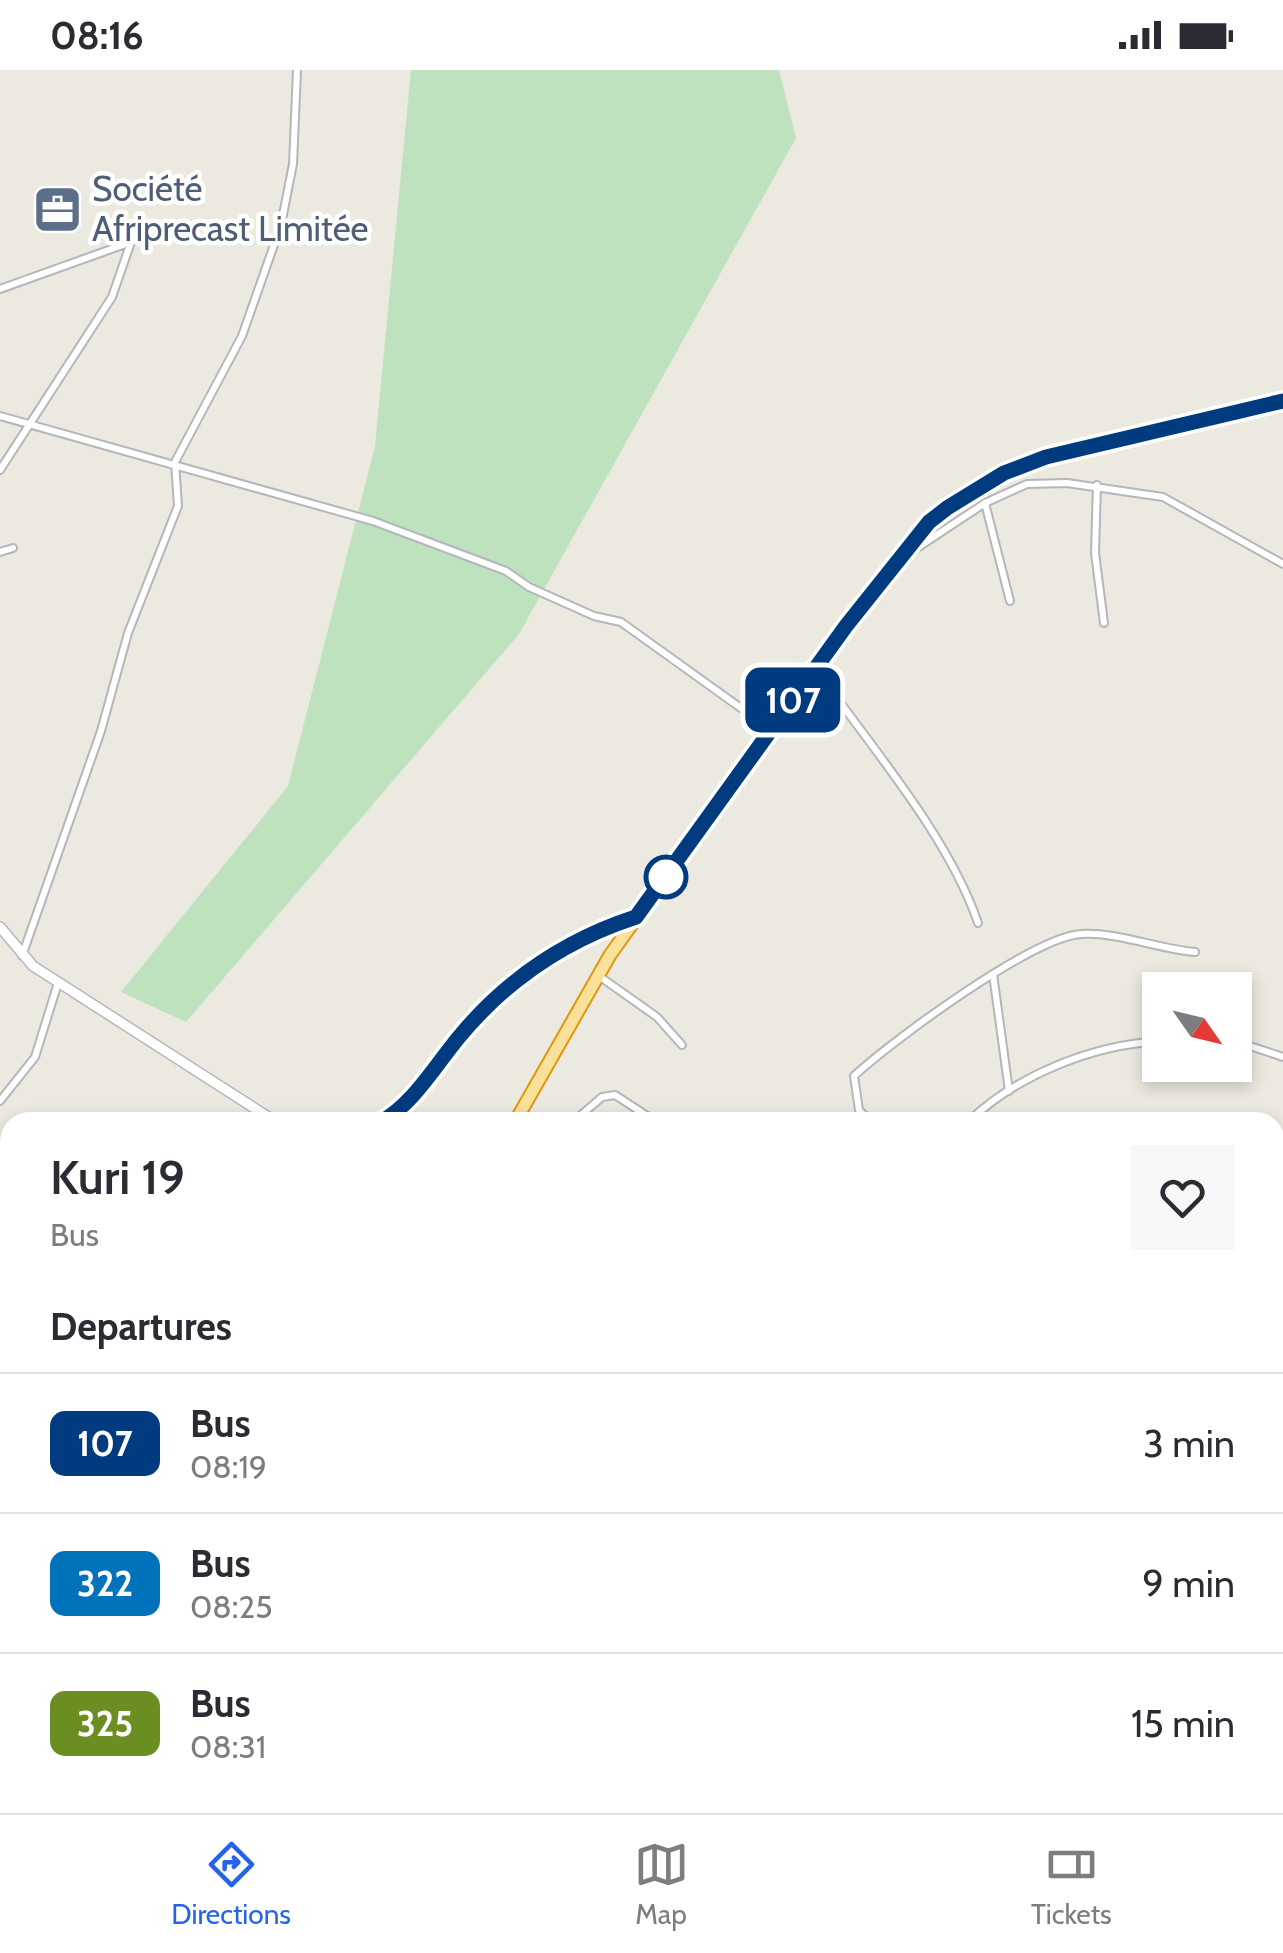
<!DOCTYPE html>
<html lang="en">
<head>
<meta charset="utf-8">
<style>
  body { margin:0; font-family:Cabin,sans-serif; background:#f7f7f7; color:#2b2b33; height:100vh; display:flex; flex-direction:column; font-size:38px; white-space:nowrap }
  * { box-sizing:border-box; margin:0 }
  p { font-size:32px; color:#7c7c81 }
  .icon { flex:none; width:55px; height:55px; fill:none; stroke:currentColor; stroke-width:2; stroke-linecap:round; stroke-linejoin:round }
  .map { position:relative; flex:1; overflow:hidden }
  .sheet { position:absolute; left:0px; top:1042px; width:1285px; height:702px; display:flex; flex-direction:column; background:#fff; border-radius:30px 30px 0 0; box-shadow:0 5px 15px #0003 }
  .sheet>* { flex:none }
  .badge { padding:0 20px; border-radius:15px; font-size:35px; line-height:65px }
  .needle { width:65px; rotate:124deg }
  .buttons { position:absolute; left:1142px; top:902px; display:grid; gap:20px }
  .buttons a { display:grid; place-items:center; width:110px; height:110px; border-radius:0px; background:#fff; box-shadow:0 5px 15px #0003; font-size:50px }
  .map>.badge { position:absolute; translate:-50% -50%; box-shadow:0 0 0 5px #fff }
  h2 { padding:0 50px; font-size:38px; line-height:90px }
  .round { display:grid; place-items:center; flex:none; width:105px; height:105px; border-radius:0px; background:#f7f7f7 }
  .headline { display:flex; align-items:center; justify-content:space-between; height:170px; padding:0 50px }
  h1 { font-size:48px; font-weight:600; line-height:75px }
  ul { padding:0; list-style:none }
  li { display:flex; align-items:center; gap:30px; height:140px; padding:0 50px; border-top:2px solid #e1e1e2 }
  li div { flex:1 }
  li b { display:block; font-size:38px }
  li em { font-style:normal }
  li .badge { min-width:110px; font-weight:700; text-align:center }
  .status { display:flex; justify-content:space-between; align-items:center; height:70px; padding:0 50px; background:#fff; direction:ltr }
  .status svg { height:28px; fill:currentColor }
  .dock { display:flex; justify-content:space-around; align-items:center; height:140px; border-top:2px solid #e1e1e2; background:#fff; font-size:28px; color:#7c7c81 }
  .dock a { display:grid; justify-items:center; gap:5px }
  .dock .on { color:#2563eb }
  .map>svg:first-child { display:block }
  .green { fill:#bfe2be }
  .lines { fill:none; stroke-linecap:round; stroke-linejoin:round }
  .minor-casing { stroke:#b3b7bb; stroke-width:10 }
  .tertiary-casing { stroke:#b3b7bb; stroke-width:11 }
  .secondary-casing { stroke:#b4b8bd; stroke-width:12 }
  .trunk-casing { stroke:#e0970c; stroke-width:15 }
  .minor { stroke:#fff; stroke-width:6 }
  .tertiary { stroke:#fff; stroke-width:8 }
  .secondary { stroke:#fff; stroke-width:9 }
  .trunk { stroke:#f8e19a; stroke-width:11 }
  .line-casing { stroke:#fff; stroke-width:22 }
  .line { stroke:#003b80; stroke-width:15 }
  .stop-dot { fill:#fff; stroke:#003b80; stroke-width:5 }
  .labels { text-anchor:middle; stroke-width:9; stroke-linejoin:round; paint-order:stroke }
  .service-label { font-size:35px; fill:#4e5e75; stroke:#fff; text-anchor:start }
</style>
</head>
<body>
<div class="status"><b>08:16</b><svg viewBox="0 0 49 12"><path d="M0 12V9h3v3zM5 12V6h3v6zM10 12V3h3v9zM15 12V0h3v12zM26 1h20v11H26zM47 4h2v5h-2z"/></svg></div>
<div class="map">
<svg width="1283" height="1743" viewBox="0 0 1283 1743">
  <rect width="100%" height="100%" fill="#ebe9e0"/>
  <path class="green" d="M411 0H779L796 68 519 564 186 952 121 922 288 716 375 376Z"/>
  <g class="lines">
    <defs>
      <path id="minor" d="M0 219 131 172 112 227 0 400
        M0 346 373 451 506 501 529 517 594 546 621 552 770 659
        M1097 415 1095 483 1104 553
        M985 433 1010 531
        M0 482 13 478
        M908 484 985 433 1027 414 1067 413 1163 427 1283 494
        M816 599C870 676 948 765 978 853
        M22 886 101 661 128 563 178 436 175 392 242 266 281 155 293 94 297 0
        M993 904 1009 1021
        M599 906 657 947 682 975
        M1235 971 1283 987
        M0 1031 35 987 58 913
        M573 1052 602 1027 615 1025 655 1051
        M871 1052 859 1040 854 1006C893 970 1033 867 1081 864 1119 862 1158 879 1195 882
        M968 1052C1017 1005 1092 975 1160 971
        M1275 1083 1283 1075
        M1275 1217 1283 1206
        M1275 1420 1283 1406
        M1275 1653 1283 1643
        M1275 1733 1283 1738
        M766 1735 773 1743
        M475 1743 480 1735
        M624 1743 631 1735
        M702 1743 709 1735
        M838 1743 846 1735
        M1203 1743 1210 1735"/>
      <path id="tertiary" d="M1275 1556 1283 1549
        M968 1743 977 1735"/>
      <path id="secondary" d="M0 857 33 896 276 1052
        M381 1052C412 1034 431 1000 454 973 504 913 562 871 636 847"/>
      <path id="trunk" d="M515 1052 610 885 846 556 929 452 971 420 1046 387 1283 331
        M92 1743 98 1735"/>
    </defs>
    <use href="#minor" class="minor-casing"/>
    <use href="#tertiary" class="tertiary-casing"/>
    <use href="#secondary" class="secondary-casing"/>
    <use href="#trunk" class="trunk-casing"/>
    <use href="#minor" class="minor"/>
    <use href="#tertiary" class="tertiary"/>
    <use href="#secondary" class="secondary"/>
    <use href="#trunk" class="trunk"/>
  </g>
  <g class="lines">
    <defs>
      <path id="line" d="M381 1052C414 1033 435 996 459 967 507 909 565 870 636 847L846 556 929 452 947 438 1004 403 1046 387 1283 331"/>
    </defs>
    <use href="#line" class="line-casing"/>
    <use href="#line" class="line"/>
  </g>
  <defs>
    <symbol id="office-square" viewBox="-11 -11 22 22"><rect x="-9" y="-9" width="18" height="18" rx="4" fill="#5c6f8a" stroke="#fff"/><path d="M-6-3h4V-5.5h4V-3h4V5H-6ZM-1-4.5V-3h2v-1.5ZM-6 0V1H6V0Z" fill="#fff"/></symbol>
  </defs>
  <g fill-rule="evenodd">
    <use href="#office-square" x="30" y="112" width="55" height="55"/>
  </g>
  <circle class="stop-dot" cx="666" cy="807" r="20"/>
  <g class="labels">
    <g class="service-label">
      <text x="92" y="131">Société<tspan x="92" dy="40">Afriprecast Limitée</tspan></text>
    </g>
  </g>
</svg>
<div class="buttons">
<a><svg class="needle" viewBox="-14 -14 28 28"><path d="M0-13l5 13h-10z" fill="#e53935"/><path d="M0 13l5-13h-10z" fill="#7c7c81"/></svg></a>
</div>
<b class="badge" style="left:793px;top:630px;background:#003b80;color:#fff">107</b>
<section class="sheet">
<div class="headline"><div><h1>Kuri 19</h1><p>Bus</p></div><a class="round"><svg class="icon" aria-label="heart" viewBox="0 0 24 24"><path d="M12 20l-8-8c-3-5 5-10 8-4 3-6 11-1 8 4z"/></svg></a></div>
<h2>Departures</h2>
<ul>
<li><span class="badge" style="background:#003b80;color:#fff">107</span><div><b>Bus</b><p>08:19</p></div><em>3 min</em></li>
<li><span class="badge" style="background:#0072bc;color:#fff">322</span><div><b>Bus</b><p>08:25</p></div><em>9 min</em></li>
<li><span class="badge" style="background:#6b8e23;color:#fff">325</span><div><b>Bus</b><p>08:31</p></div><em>15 min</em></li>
</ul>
</section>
</div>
<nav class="dock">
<a class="on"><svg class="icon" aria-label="directions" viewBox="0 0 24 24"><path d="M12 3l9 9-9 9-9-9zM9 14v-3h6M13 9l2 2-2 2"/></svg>Directions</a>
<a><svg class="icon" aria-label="map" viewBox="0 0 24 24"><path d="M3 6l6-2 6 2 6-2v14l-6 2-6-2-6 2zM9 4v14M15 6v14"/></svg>Map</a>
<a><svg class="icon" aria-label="tickets" viewBox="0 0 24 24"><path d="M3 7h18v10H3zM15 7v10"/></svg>Tickets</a>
</nav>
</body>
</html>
